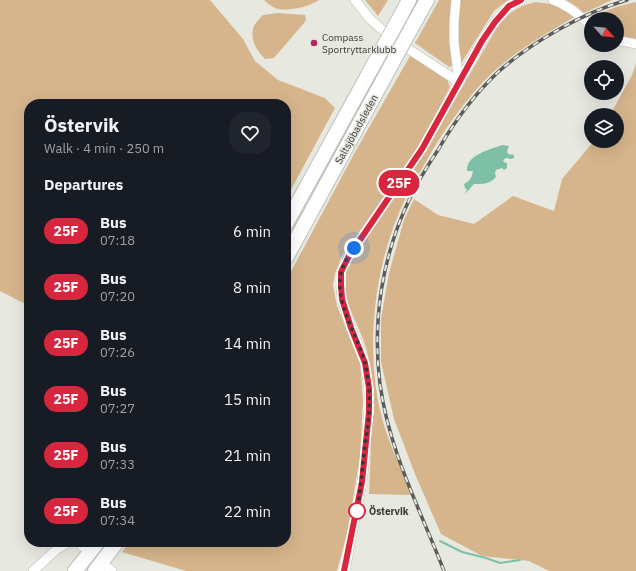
<!DOCTYPE html>
<html lang="en">
<head>
<meta charset="utf-8">
<style>
  body { margin:0; font-family:"IBM Plex Sans",sans-serif; background:#20242c; color:#f1f3f6; height:100vh; display:flex; flex-direction:column; font-size:15px; white-space:nowrap }
  * { box-sizing:border-box; margin:0 }
  p { font-size:13px; color:#9ea1a6 }
  .icon { flex:none; width:22px; height:22px; fill:none; stroke:currentColor; stroke-width:2; stroke-linecap:round; stroke-linejoin:round }
  .map { position:relative; flex:1; overflow:hidden }
  .details { position:absolute; left:24px; top:99px; width:267px; height:448px; display:flex; flex-direction:column; background:#171b24; border-radius:16px; box-shadow:0 4px 16px #0002 }
  .details>* { flex:none }
  .badge { padding:0 8px; border-radius:13px; font-size:14px; line-height:26px }
  .needle { width:26px; rotate:117deg }
  .controls { position:absolute; left:584px; top:12px; display:grid; gap:8px }
  .controls a { display:grid; place-items:center; width:40px; height:40px; border-radius:50%; background:#171b24; box-shadow:0 4px 16px #0002; font-size:20px }
  .you { position:absolute; width:20px; height:20px; margin:-10px; border:3px solid #fff; border-radius:50%; background:#1a73e8; box-shadow:0 0 0 6px #1a73e833 }
  .map>.badge { position:absolute; translate:-50% -50%; box-shadow:0 0 0 2px #fff }
  h2 { padding:0 20px; font-size:15px; line-height:36px }
  .round { display:grid; place-items:center; flex:none; width:42px; height:42px; border-radius:16px; background:#20242c }
  .summary { display:flex; align-items:center; justify-content:space-between; height:68px; padding:0 20px }
  h1 { font-size:19px; font-weight:700; line-height:30px }
  ul { padding:0; list-style:none }
  li { display:flex; align-items:center; gap:12px; height:56px; padding:0 20px }
  li div { flex:1 }
  li b { display:block; font-size:15px }
  li em { font-style:normal }
  li .badge { min-width:44px; font-weight:700; text-align:center }
  .map>svg:first-child { display:block }
  .green { fill:#d6b58c }
  .water { fill:#7dc0a7 }
  .lines { fill:none; stroke-linecap:round; stroke-linejoin:round }
  .stream { stroke:#7dc0a7; stroke-width:2 }
  .minor-casing { stroke:#bec0b8; stroke-width:10 }
  .highway-casing { stroke:#bec0b8; stroke-width:16 }
  .minor { stroke:#fff; stroke-width:9 }
  .highway { stroke:#fff; stroke-width:14 }
  .rail-casing { stroke:#5c5d59; stroke-width:3.5 }
  .rail { stroke:#e7e9e1; stroke-width:2; stroke-dasharray:6; stroke-linecap:butt }
  .highway-bridge-casing { stroke:#bec0b8; stroke-width:16; stroke-linecap:butt }
  .highway-bridge { stroke:#fff; stroke-width:14 }
  .line-casing { stroke:#fff; stroke-width:9 }
  .line { stroke:#d7263d; stroke-width:6 }
  .walk { stroke:#383936; stroke-width:4; stroke-dasharray:0 7.2 }
  .poi-dot { fill:#b22662; stroke:#e7e9e1; stroke-width:1.5 }
  .stop-dot { fill:#fff; stroke:#d7263d; stroke-width:2 }
  .labels { text-anchor:middle; stroke-width:3; stroke-linejoin:round; paint-order:stroke }
  .poi-label { font-size:10px; fill:#383936; stroke:#e7e9e1; text-anchor:start }
  .street-label { font-size:10px; fill:#383936; stroke:#e7e9e1 }
  .stop-label { font-size:10px; font-weight:bold; fill:#383936; stroke:#e7e9e1; text-anchor:start }
</style>
</head>
<body>
<div class="map">
<svg width="636" height="571" viewBox="0 0 636 571">
  <rect width="100%" height="100%" fill="#e7e9e1"/>
  <path class="green" d="M0 0H210L243 39 255 61 278 80 325 98 335 108 286 199V104H29V306L0 291Z
    M264 0H319C308 7 291 11 278 9 273 8 267 3 264 0Z
    M365 0H388L378 16Z
    M439 0H508L494 11 462 62 449 67 415 43Z
    M566 0H612L584 13 576 6Z
    M535 2 551 4 576 16C544 35 511 53 485 80 463 103 444 130 428 158 421 171 413 184 406 197 375 261 365 341 380 410 386 437 401 468 411 495L369 494C370 473 371 451 371 430 373 400 374 368 363 339 352 308 337 296 349 261L433 138 495 31C507 14 515 7 535 2Z
    M636 2V39L617 35V19H591V22L587 19 616 7Z
    M278 13 305 15 306 20 304 23 274 58 265 59C256 50 249 38 254 26 256 22 260 18 263 15Z
    M410 56 447 79 450 87 419 147 342 256 335 274 333 285 337 306 360 363 363 400 360 457 347 534 337 571H186L122 552 129 542H286V281L355 152Z
    M636 63V571H549L529 561 482 556 441 534 415 474 394 419 381 362V319L389 273 404 220 414 199 438 215 474 224 513 196 554 211 562 179 594 141H617V115H610L632 75Z"/>
  <path class="water" d="M502 145 509 146 507 151 508 154 514 155V158L511 159 506 158 503 160 504 162 507 163V168L504 170 502 168 496 170 495 173 496 177C490 184 483 184 474 184L465 194 467 189 465 188 464 184C470 181 472 177 473 171H467C466 155 489 150 502 145Z"/>
  <g class="lines">
    <path class="stream" d="M440 541 462 552 486 558 500 563 520 560"/>
    <defs>
      <path id="minor" d="M355 0 369 18 390 37 459 82
        M456 0 454 22V42L459 82
        M553 0C569 5 579 16 591 26
        M617 40 636 44
        M79 542 83 547
        M107 567 112 571
        M33 571 56 550 69 542
        M345 571 362 482 369 412V389L365 363 351 328 342 299 341 285V272L349 256 422 149 482 41 495 22 509 7 521 0"/>
      <path id="highway" d="M400 17 409 0
        M413 25 427 0
        M286 224 369 73
        M286 258 383 80
        M75 571 98 542
        M95 571 117 542"/>
    </defs>
    <use href="#minor" class="minor-casing"/>
    <use href="#highway" class="highway-casing"/>
    <use href="#minor" class="minor"/>
    <use href="#highway" class="highway"/>
    <defs>
      <path id="rail" d="M444 571C420 509 389 451 380 384 372 321 382 256 410 198 418 181 428 165 438 150 454 122 474 95 497 73 530 43 584 12 627 0"/>
    </defs>
    <use href="#rail" class="rail-casing"/>
    <use href="#rail" class="rail"/>
    <defs>
      <path id="highway-bridge" d="M369 73 400 17
        M383 80 413 25"/>
    </defs>
    <use href="#highway-bridge" class="highway-bridge-casing"/>
    <use href="#highway-bridge" class="highway-bridge"/>
  </g>
  <g class="lines">
    <defs>
      <path id="line" d="M344 571 362 482 369 412V388L365 363 351 328 342 299 341 285V272L349 256 422 149 482 41 495 22 509 6 521 0"/>
    </defs>
    <use href="#line" class="line-casing"/>
    <use href="#line" class="line"/>
    <path class="walk" d="M354 248C349 255 343 264 341 273 334 302 358 336 365 363 367 371 368 380 369 388 371 409 367 430 364 452 362 473 360 494 356 515L357 511"/>
  </g>
  <circle class="poi-dot" cx="314" cy="43" r="4"/>
  <circle class="stop-dot" cx="357" cy="511" r="8"/>
  <g class="labels">
    <g class="poi-label">
      <text x="322" y="41">Compass<tspan x="322" dy="12">Sportryttarklubb</tspan></text>
    </g>
    <g class="street-label">
      <text transform="translate(356 129) rotate(-61)" y="4">Saltsjöbadsleden</text>
    </g>
    <g class="stop-label">
      <text x="369" y="515">Östervik</text>
    </g>
  </g>
</svg>
<div class="controls">
<a><svg class="needle" viewBox="-14 -14 28 28"><path d="M0-13l5 13h-10z" fill="#e53935"/><path d="M0 13l5-13h-10z" fill="#9ea1a6"/></svg></a>
<a><svg class="icon" aria-label="locate" viewBox="0 0 24 24"><circle cx="12" cy="12" r="6"/><path d="M12 2v4M12 18v4M2 12h4M18 12h4"/></svg></a>
<a><svg class="icon" aria-label="layers" viewBox="0 0 24 24"><path d="M12 4l9 5-9 5-9-5zM3 14l9 5 9-5"/></svg></a>
</div>
<div class="you" style="left:354px;top:248px"></div>
<b class="badge" style="left:399px;top:183px;background:#d7263d;color:#fff">25F</b>
<section class="details">
<div class="summary"><div><h1>Östervik</h1><p>Walk · 4 min · 250 m</p></div><a class="round"><svg class="icon" aria-label="heart" viewBox="0 0 24 24"><path d="M12 20l-8-8c-3-5 5-10 8-4 3-6 11-1 8 4z"/></svg></a></div>
<h2>Departures</h2>
<ul>
<li><span class="badge" style="background:#d7263d;color:#fff">25F</span><div><b>Bus</b><p>07:18</p></div><em>6 min</em></li>
<li><span class="badge" style="background:#d7263d;color:#fff">25F</span><div><b>Bus</b><p>07:20</p></div><em>8 min</em></li>
<li><span class="badge" style="background:#d7263d;color:#fff">25F</span><div><b>Bus</b><p>07:26</p></div><em>14 min</em></li>
<li><span class="badge" style="background:#d7263d;color:#fff">25F</span><div><b>Bus</b><p>07:27</p></div><em>15 min</em></li>
<li><span class="badge" style="background:#d7263d;color:#fff">25F</span><div><b>Bus</b><p>07:33</p></div><em>21 min</em></li>
<li><span class="badge" style="background:#d7263d;color:#fff">25F</span><div><b>Bus</b><p>07:34</p></div><em>22 min</em></li>
</ul>
</section>
</div>
</body>
</html>
